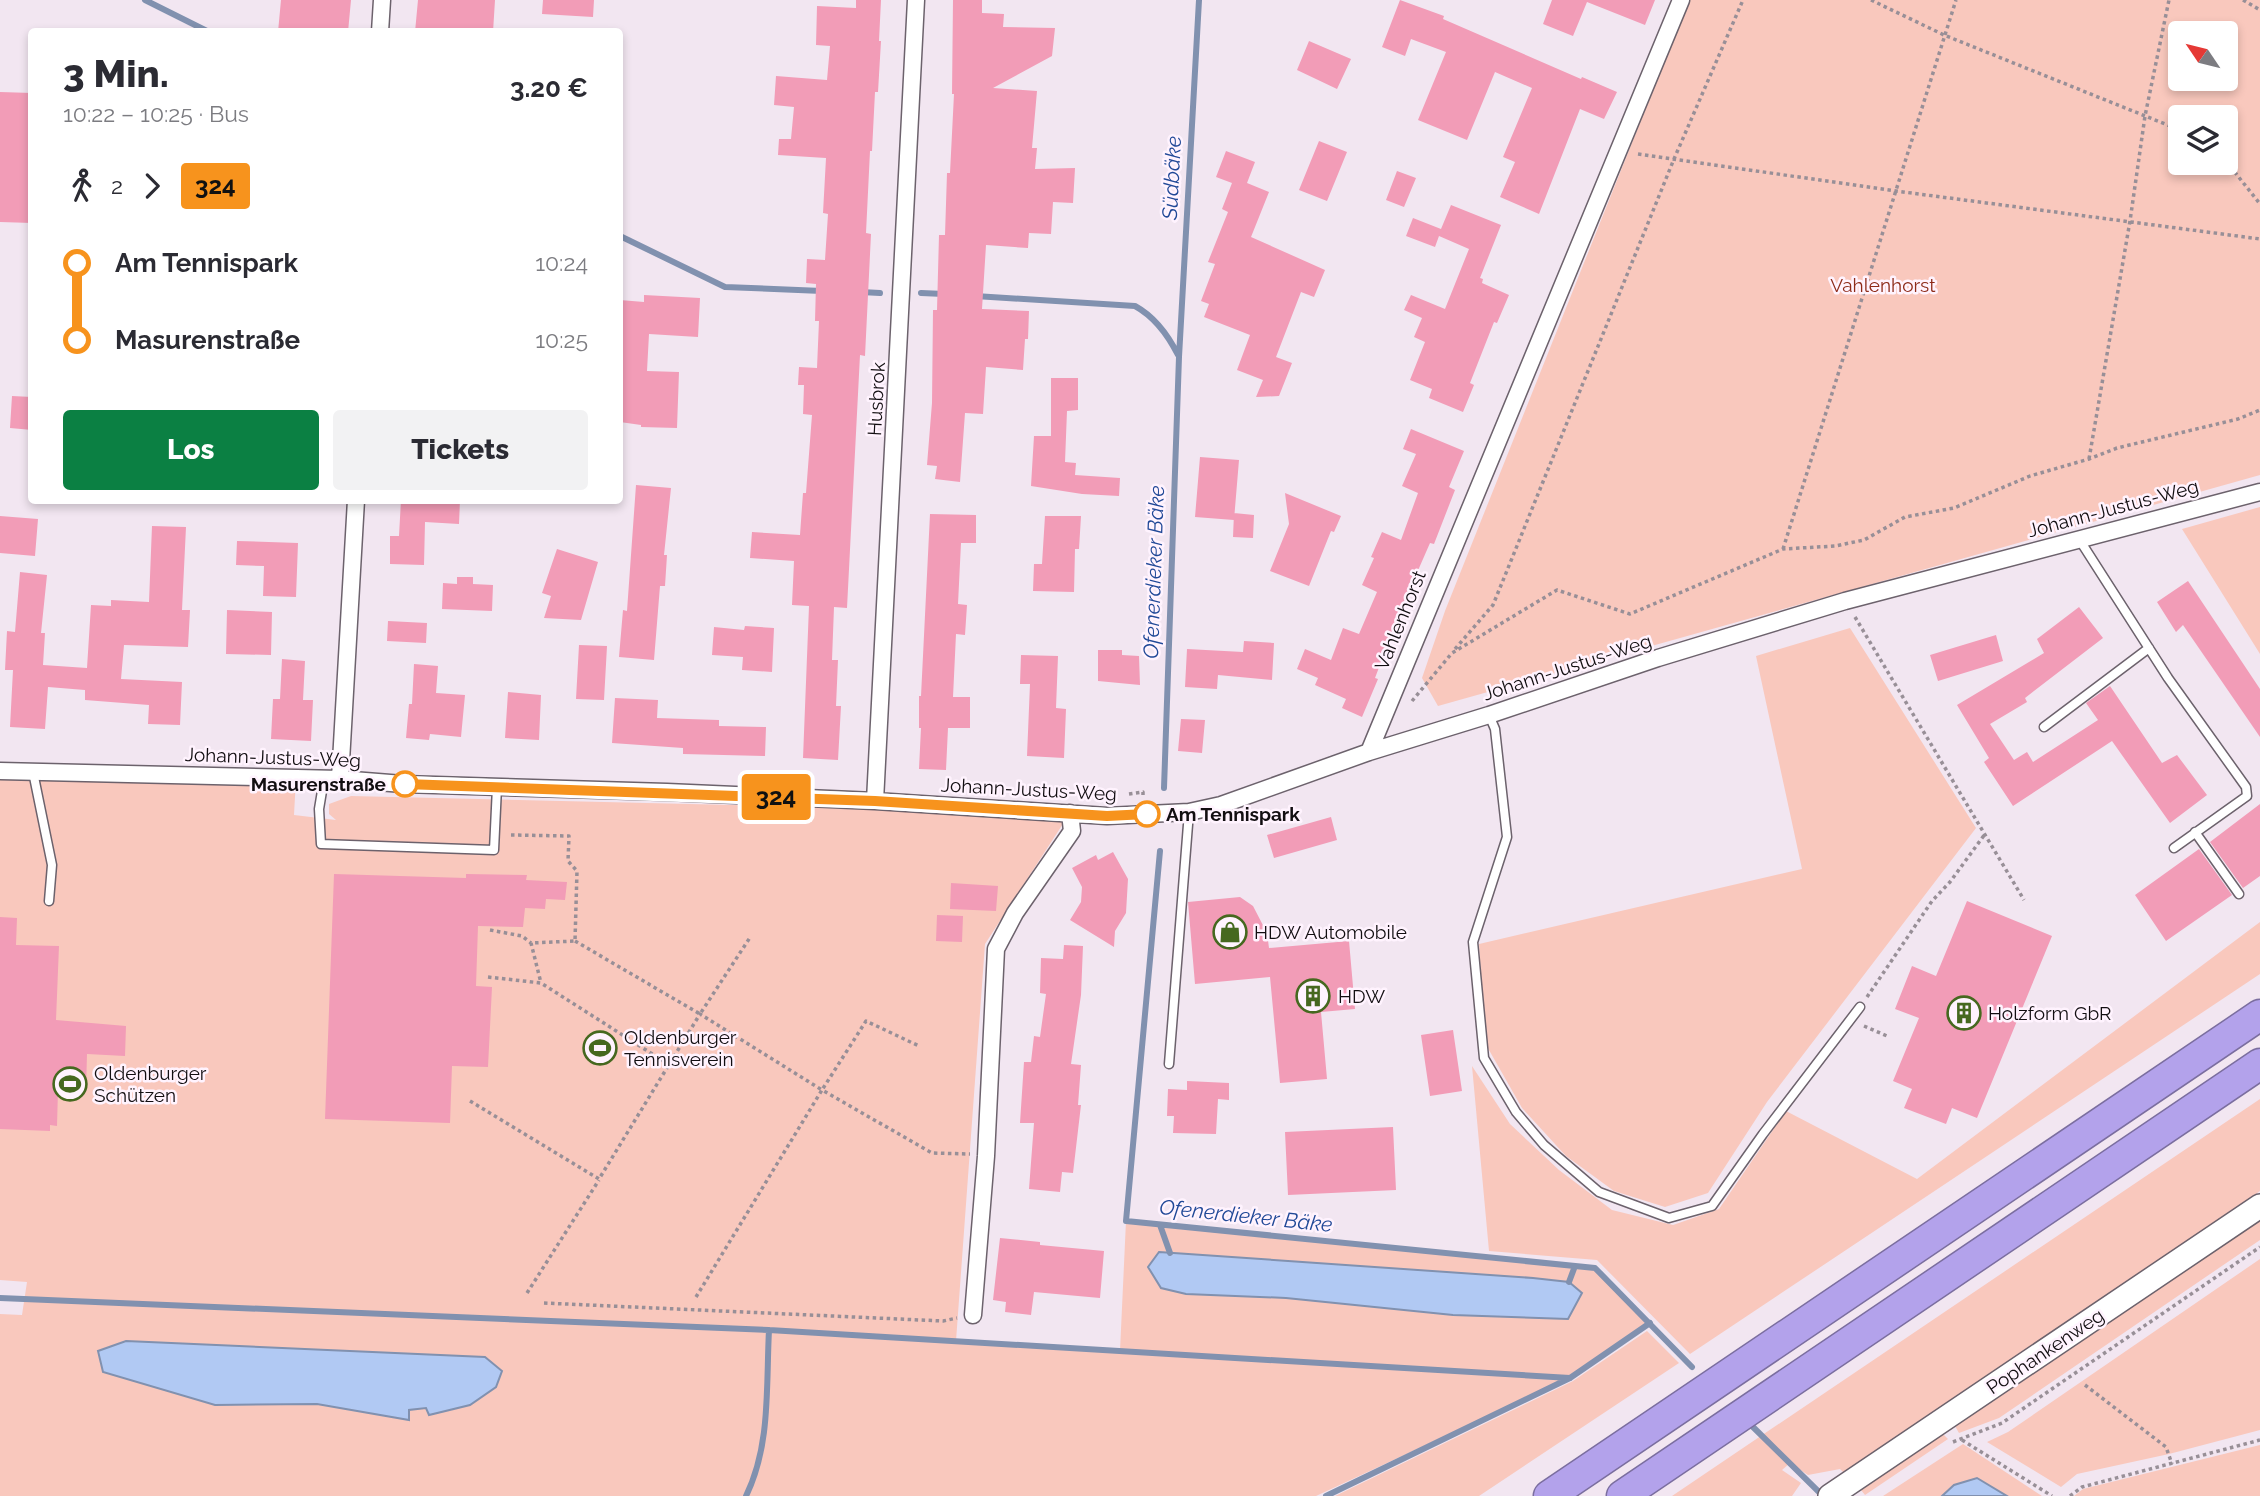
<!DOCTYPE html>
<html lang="de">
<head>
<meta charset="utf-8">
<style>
  body { margin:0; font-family:Raleway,sans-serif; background:#f2f2f3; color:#2b2b33; height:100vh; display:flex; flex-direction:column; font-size:26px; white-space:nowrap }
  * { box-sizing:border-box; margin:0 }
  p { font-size:23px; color:#7c7c81 }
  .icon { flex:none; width:38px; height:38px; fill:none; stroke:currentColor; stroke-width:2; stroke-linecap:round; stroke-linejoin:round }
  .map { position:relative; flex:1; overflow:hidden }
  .details { position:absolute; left:28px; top:28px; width:595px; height:476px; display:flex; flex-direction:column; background:#fff; border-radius:7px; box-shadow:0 4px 10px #0003 }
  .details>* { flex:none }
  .badge { padding:0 14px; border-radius:5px; font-size:24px; line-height:46px }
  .needle { width:46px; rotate:305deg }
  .controls { position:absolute; left:2168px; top:21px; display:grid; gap:14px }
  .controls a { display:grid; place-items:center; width:70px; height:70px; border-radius:7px; background:#fff; box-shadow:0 4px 10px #0003; font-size:35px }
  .map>.badge { position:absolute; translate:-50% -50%; box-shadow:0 0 0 4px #fff }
  .legs { display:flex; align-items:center; gap:10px; height:77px; padding:0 35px; font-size:23px }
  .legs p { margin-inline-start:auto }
  .overview { display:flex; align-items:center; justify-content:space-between; height:119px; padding:0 35px }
  h1 { font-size:38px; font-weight:800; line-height:52px }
  .primary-button { display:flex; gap:14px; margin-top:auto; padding:14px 35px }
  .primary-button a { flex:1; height:80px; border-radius:7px; background:#0b8043; color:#fff; font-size:28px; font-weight:800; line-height:80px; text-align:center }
  .primary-button a+a { background:#f2f2f3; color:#2b2b33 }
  ul { padding:0 35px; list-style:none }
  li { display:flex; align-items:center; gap:24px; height:77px; font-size:26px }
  li i { display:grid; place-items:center; width:10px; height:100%; margin:0 9px; background:currentColor }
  li i::after { content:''; width:18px; height:18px; margin:-9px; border:5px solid; border-radius:50%; background:#fff }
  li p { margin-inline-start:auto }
  li:first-child i { background:linear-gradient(#0000 50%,currentColor 0) }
  li:last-child i { background:linear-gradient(currentColor 50%,#0000 0) }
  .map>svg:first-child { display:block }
  .green { fill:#f9c8bd; fill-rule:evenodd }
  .water { fill:#b1c9f3; stroke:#8191af; stroke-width:2 }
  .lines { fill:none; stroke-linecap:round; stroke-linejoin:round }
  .stream { stroke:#8191af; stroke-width:6 }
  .building { fill:#f29cb7 }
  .lane-casing { stroke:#6c626c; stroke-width:11 }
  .street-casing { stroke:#6c626c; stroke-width:19 }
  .secondary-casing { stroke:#6c626c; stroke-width:26 }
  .highway-casing { stroke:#7b6e9f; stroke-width:33 }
  .path { stroke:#988f97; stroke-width:3.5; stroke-dasharray:3.5 3.5; stroke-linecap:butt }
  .lane { stroke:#fff; stroke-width:8 }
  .street { stroke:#fff; stroke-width:16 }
  .secondary { stroke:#fff; stroke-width:23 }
  .highway { stroke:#b3a2eb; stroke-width:30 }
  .line-1-casing { stroke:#fff; stroke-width:16 }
  .line-1 { stroke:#f7931d; stroke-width:10 }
  .stop-1-dot { fill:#fff; stroke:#f7931d; stroke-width:3.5 }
  .labels { text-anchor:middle; stroke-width:5; stroke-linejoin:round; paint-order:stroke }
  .park-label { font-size:19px; fill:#8e2b19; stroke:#fff3fe }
  .street-label { font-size:19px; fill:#120e11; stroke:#fff3fe }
  .stop-label { font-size:19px; font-weight:bold; fill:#120e11; stroke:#fff3fe; text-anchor:end }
  .poi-label { font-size:19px; fill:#120e11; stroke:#fff3fe; text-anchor:start }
  .water-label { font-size:21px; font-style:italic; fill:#204897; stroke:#fff3fe }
</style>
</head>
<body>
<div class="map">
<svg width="2260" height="1496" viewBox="0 0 2260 1496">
  <rect width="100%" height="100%" fill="#f2e6f1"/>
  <path class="green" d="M1689 0H2260V475L1438 706 1422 678 1445 611ZM2180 33H2226V79H2180ZM2180 117H2226V163H2180Z
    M2260 507V654L2182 529Z
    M1850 628 1976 828 1767 1102 1708 1193 1665 1207 1614 1191 1566 1156 1522 1108 1485 1043 1479 944 1802 869 1756 656Z
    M0 771 296 778 294 815 336 820 329 814V804L351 796 1070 813 985 944 956 1341 1120 1351 1126 1221 1595 1268 1650 1323 1570 1378 1316 1496H0V1314L22 1315 27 1282 0 1280ZM126 1341 485 1357 502 1371 428 1415 427 1408 408 1410 409 1419 317 1404 215 1405 98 1351Z
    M2260 922V974L1690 1354 1597 1260 1489 1251 1472 1066 1510 1124 1559 1170 1612 1210 1673 1225 1719 1209 1786 1111 1917 1179Z
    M2260 1099V1191L1844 1473 1840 1469 1808 1475 1790 1463 1782 1470 1801 1483 1792 1496H1672Z
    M2260 1219V1240L1999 1418 1959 1433 1955 1426Z
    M2260 1259V1430L2169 1454 2077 1474 2061 1487 1987 1442 2008 1432Z
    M1647 1331 1679 1363 1479 1496H1335L1573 1381Z
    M1943 1434 1948 1439 1865 1495 1861 1490Z
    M1963 1444 2042 1496H2007L1977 1478 1954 1485 1942 1496H1883Z
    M2260 1445V1496H2074L2083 1489Z"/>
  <path class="water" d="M1159 1252 1533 1278 1569 1282 1582 1293 1568 1319 1453 1315 1286 1298 1186 1294 1161 1288 1148 1267Z
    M126 1341 485 1357 502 1371 496 1387 470 1405 429 1415 426 1408 409 1410V1420L317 1404 215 1405 103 1372 98 1351Z
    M1977 1478 2007 1496H1942L1954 1485Z"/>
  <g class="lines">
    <path class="stream" d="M145 0 209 32
      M620 236 725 287 822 291
      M861 292 880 293
      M921 293 944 294
      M975 296 1135 306C1155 317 1168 335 1178 355
      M1164 788 1179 357 1199 0
      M1160 851 1126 1221 1595 1268 1692 1367
      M1160 1225 1170 1253
      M1569 1282 1575 1266
      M0 1298 769 1330 1570 1378
      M1752 1426 1823 1496
      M746 1496C771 1445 766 1386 769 1330
      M1326 1496 1570 1378 1650 1323"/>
  </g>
  <path class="building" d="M281 0H351L348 32H278Z
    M418 0H495L493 32H415Z
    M543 0H594L593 17 542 14Z
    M856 0H881L879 41H881L878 92H875L872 151H870L866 233 871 234 865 356 860 355 847 608 834 607 832 660H838L836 706H841L838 760 803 758 809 606 792 605 794 561 750 558 752 532 800 535 803 493H806L812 415 803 414 804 385H798L799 367 817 368 819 321H815L816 284 806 283 807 259 825 260 828 214 823 213 826 158 778 155 779 139H791L794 107 774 105 776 76 827 80 830 46 816 45 817 6 856 8Z
    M953 0H982V13L1004 14 1003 27 1055 28 1052 56 993 88 1037 91 1032 148H1037L1035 169 1075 168 1073 203 1053 202 1051 234 1029 233 1028 248 986 245 982 309 1029 311 1028 339H1025L1023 370 986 367 983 414 965 413 960 482 935 479 937 466 927 465 932 403 933 310H937L939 235H945L947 173H950L954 94H952Z
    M1400 0 1444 16 1443 19 1581 79 1582 77 1617 92 1604 119 1580 109 1539 214 1500 197 1515 162 1503 157 1532 88 1495 72 1467 140 1418 120 1446 52 1411 39 1405 56 1382 47Z
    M1552 0H1655L1645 25 1587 2 1573 36 1543 24Z
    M1309 41 1351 59 1337 89 1297 70Z
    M0 92 32 93V223L0 222Z
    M1319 141 1347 152 1327 201 1299 190Z
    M1226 151 1255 162 1247 183 1269 192 1251 237 1325 270 1314 297 1301 292 1276 357 1292 363 1279 396 1256 397 1263 380 1237 370 1250 335 1204 317 1209 304 1201 301 1215 264 1208 262 1228 212 1222 209 1232 183 1216 177Z
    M1397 171 1416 178 1404 207 1386 200Z
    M1451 205 1501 225 1480 278 1483 279 1482 283 1509 295 1497 323 1494 322 1470 383 1474 385 1463 412 1429 398 1432 389 1410 380 1425 342 1414 337 1422 318 1404 310 1411 295 1445 309 1469 249 1439 236 1435 247 1406 236 1413 218 1441 229Z
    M644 295 700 298 698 337 649 334 647 371 679 372 677 428 641 427V425L620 422V300L644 302Z
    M1051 378H1078V410L1067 411 1065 462 1076 463 1075 475 1120 478 1119 496 1082 494 1031 486 1034 436H1051Z
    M12 396 32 397V430L10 428Z
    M1411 429 1464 451 1449 487 1455 490 1434 544 1430 543 1409 591 1411 593 1400 618 1398 617 1375 678 1378 679 1362 717 1342 708 1346 699 1315 685 1318 678 1297 669 1305 649 1331 660 1343 628 1359 634 1377 592 1362 585 1374 558 1371 557 1382 532 1401 540 1418 493 1402 486 1416 454 1403 449Z
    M1200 457 1239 460 1234 520 1195 517Z
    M636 485 671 488 664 555H667L665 586H660L654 660 619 657 623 610 627 611Z
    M1285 493 1341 516 1334 532 1331 531 1309 586 1270 571 1289 524Z
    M401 500H460L459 524 425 522 424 565 390 564V536H399Z
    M1234 513 1254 515 1253 538 1233 537Z
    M930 514 976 515V543H961L958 604 967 605 965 635 956 634 953 697H970V728H948L946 770 919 769 921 728H919V696H921Z
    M0 516 38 519 35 556 0 553Z
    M1045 516H1081L1079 549H1075L1074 592 1033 591 1034 564H1042Z
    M152 526 186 527 182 610H190L188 647 124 645 121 679 182 682 180 725 148 724 149 705 85 700V690L48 687 45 729 10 727 13 670H5L7 631 15 632 20 572 47 575 41 633H45L43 665 87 668 91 605 111 606V600L149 602Z
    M237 541 298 543 296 597 263 596 264 566 236 565Z
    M557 549 598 562 581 620 544 618 551 596 542 593Z
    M457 577H473V584L493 585 492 611 442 609 443 583 457 584Z
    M2188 581 2260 689V737L2183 625 2176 632 2157 602Z
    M2079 607 2103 638 2025 698 2027 702 1990 724 2014 760 2027 752 2033 762 2098 720 2086 703 2110 686 2162 763 2177 755 2207 795 2170 823 2112 741 2013 806 1984 762 1989 758 1957 705 2044 653 2037 639Z
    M227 610 272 612 271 655 226 654Z
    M388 621 427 623 426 643 387 641Z
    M745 626 774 628 772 672 742 670 743 657 712 655 714 627 744 630Z
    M1996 635 2003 661 1938 681 1930 655Z
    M1244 641 1274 643 1272 680 1218 675 1217 689 1185 687 1187 649 1243 652Z
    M579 645 607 646 604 700 576 699Z
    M1098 650H1122V655L1139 656 1140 685 1098 681Z
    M1021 655 1058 656 1056 708 1066 709 1064 758 1027 756 1030 684H1020Z
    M282 659 305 661 303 700H313L311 741 271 739 273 699H280Z
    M414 664 438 666 436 693 465 695 461 737 430 734 429 740 406 738 409 704H412Z
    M508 692 541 695 539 740 505 738Z
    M615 698 658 700 657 718 719 720V726L766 727 765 756 683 754V748L612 743Z
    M1181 719 1205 720 1202 753 1178 751Z
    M2260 804V876L2243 888 2210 842Z
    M1331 817 1337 840 1274 858 1267 835Z
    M2199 849 2232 895 2166 941 2135 895Z
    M1113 852 1128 879 1126 913 1115 931 1114 947 1070 920 1081 902 1082 887 1072 868 1096 855 1098 860Z
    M334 874 466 878V874L527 875 526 880 567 882 565 900 546 899 545 909 525 908 523 927 478 926 476 986 492 987 488 1067 452 1066 450 1123 325 1119Z
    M951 883 998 886 996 911 950 909Z
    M1240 897 1253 906 1267 933 1269 948 1349 941 1355 1009 1321 1012 1327 1079 1280 1083 1270 977 1195 984 1188 902Z
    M1967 901 2052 936 1977 1118 1952 1108 1946 1124 1904 1108 1912 1089 1893 1081 1919 1018 1895 1009 1912 966 1936 976Z
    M937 915 963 916 962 942 936 941Z
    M0 917 17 918 16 945 59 946 56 1020 126 1026 125 1056 87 1054 86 1091 58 1090 57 1126 50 1125V1131L0 1129Z
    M1064 945 1083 946 1081 995 1071 1064 1081 1065 1078 1105H1081L1073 1173 1062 1172 1060 1192 1029 1189 1034 1123H1020L1024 1062H1031L1034 1036 1040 1037 1046 994 1040 993 1041 958 1063 959Z
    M1453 1030 1462 1091 1430 1096 1421 1035Z
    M1187 1081 1229 1083V1100L1218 1099 1216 1134 1173 1133 1174 1116H1167L1168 1089 1187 1090Z
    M1393 1127 1396 1190 1288 1195 1285 1132Z
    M1000 1238 1040 1242V1245L1104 1251 1100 1298 1034 1292 1031 1315 1005 1312 1006 1302 993 1300Z"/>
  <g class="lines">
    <defs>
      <path id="lane" d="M2079 539 2168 678 2246 787 2247 796 2174 848
        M1489 715 1495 729 1507 837 1473 942 1484 1058 1516 1112 1544 1145 1599 1192 1669 1218 1712 1206 1763 1134 1860 1007
        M2044 727 2149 648
        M33 772 52 865 49 901
        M324 779 319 809 321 844 494 850 497 787
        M2195 832 2239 894
        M1169 1064 1189 812"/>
      <path id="street" d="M380 32 382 0
        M1369 752 1681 0
        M0 771 340 779 403 784 667 792 875 801 1107 816 1189 812 1221 805 1369 752 1489 715 1658 658 1845 601 2260 492
        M340 779 356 500
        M875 801 916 0
        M973 1315 986 1156 996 949 1015 913 1072 831 1070 813"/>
      <path id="secondary" d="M1830 1496 2260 1206"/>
      <path id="highway" d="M1549 1496 2260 1015
        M1622 1496 2260 1064"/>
    </defs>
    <use href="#lane" class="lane-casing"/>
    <use href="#street" class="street-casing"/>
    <use href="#secondary" class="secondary-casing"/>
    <use href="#highway" class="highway-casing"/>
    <path class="path" d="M1871 0 1944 35 2180 130
      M2243 0 2260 10
      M1638 154 1896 191 2260 239
      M2226 161 2260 204
      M2089 459 2130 221 2145 116 2169 0
      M1783 549 1956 0
      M1855 617 2024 900
      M1455 649 1493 605 1674 159 1743 0
      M1412 701 1452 653 1557 590 1630 614 1783 549 1835 546 1864 540 1905 517 1954 508 2030 476 2089 459 2117 448 2238 419 2260 410
      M1129 794 1143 792V795
      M511 835 569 836 568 861 577 871 575 941 531 943 541 983
      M490 930 522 936 531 943
      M575 941 700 1014 751 936
      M488 977 541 983 668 1064
      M1867 997 1932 901 1950 882 1985 834
      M1864 1026 1887 1036
      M470 1101 599 1179 700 1014 822 1090 866 1021 919 1046
      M527 1293 599 1180
      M696 1297 822 1090 932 1153 970 1154
      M544 1303 943 1321 957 1318
      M2085 1385 2166 1447 2172 1464
      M1962 1440 2052 1496
      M1953 1442 2002 1423 2260 1247
      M2070 1496 2082 1487 2260 1440"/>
    <use href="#lane" class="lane"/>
    <use href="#street" class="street"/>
    <use href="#secondary" class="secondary"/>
    <use href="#highway" class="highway"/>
  </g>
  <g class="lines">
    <defs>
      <path id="line-1" d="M405 784 875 801 1107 816 1147 814"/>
    </defs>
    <use href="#line-1" class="line-1-casing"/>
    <use href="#line-1" class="line-1"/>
  </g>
  <defs>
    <symbol id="shop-ring" viewBox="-11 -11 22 22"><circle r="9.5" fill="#fff3fe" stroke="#46681f" stroke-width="1.5"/><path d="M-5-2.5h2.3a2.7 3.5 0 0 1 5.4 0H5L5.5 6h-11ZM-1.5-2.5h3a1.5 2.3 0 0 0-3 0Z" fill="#46681f"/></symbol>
    <symbol id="building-ring" viewBox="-11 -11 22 22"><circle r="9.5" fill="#fff3fe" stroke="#46681f" stroke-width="1.5"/><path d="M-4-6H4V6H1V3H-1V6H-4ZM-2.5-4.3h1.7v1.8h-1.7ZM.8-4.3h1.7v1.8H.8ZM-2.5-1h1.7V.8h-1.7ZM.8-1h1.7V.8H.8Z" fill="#46681f"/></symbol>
    <symbol id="stadium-ring" viewBox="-11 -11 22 22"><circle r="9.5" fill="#fff3fe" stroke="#46681f" stroke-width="1.5"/><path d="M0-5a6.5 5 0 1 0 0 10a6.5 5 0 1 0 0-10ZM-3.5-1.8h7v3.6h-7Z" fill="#46681f"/></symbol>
  </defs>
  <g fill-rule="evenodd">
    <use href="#shop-ring" x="1211" y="913" width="38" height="38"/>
    <use href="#building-ring" x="1294" y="977" width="38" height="38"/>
    <use href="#building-ring" x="1945" y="994" width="38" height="38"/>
    <use href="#stadium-ring" x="581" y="1029" width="38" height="38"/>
    <use href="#stadium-ring" x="51" y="1065" width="38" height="38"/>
  </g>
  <g class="stop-1-dot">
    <circle cx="405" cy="784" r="12"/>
    <circle cx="1147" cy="814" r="12"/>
  </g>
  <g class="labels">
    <g class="park-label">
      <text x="1883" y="292">Vahlenhorst</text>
    </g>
    <g class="street-label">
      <text transform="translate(876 399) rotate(-87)" y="7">Husbrok</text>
      <text transform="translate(2113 508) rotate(-15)" y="7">Johann-Justus-Weg</text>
      <text transform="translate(1400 620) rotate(-68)" y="7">Vahlenhorst</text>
      <text transform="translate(1567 667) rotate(-18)" y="7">Johann-Justus-Weg</text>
      <text transform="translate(273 757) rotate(2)" y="7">Johann-Justus-Weg</text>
      <text transform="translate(1029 789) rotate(3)" y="7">Johann-Justus-Weg</text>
      <text transform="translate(2045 1351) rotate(-34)" y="7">Pophankenweg</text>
    </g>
    <g class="stop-label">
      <text x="386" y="791">Masurenstraße</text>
      <text x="1166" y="821" text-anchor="start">Am Tennispark</text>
    </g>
    <g class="poi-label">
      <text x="1254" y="939">HDW Automobile</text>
      <text x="1338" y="1003">HDW</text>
      <text x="1988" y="1020">Holzform GbR</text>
      <text x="624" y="1044">Oldenburger<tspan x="624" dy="22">Tennisverein</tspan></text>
      <text x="94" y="1080">Oldenburger<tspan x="94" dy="22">Schützen</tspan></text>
    </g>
    <g class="water-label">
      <text transform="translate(1172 178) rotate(-87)" y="7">Südbäke</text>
      <text transform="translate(1154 572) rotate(-88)" y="7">Ofenerdieker Bäke</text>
      <text transform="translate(1246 1216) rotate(6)" y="7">Ofenerdieker Bäke</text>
    </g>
  </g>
</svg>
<div class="controls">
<a><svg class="needle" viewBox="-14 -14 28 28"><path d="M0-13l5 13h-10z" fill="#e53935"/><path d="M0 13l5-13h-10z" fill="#7c7c81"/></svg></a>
<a><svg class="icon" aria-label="layers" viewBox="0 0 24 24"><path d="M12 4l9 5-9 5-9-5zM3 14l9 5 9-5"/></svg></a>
</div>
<b class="badge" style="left:776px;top:797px;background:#f7931d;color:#111">324</b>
<section class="details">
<div class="overview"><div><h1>3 Min.</h1><p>10:22 – 10:25 · Bus</p></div><b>3.20 €</b></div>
<div class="legs"><svg class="icon" aria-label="walk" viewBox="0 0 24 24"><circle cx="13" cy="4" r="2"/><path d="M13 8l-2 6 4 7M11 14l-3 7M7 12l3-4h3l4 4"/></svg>2<svg class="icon" aria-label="forward" viewBox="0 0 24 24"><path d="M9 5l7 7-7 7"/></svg><b class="badge" style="background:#f7931d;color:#111">324</b></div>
<ul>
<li><i style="color:#f7931d"></i><b>Am Tennispark</b><p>10:24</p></li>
<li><i style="color:#f7931d"></i><b>Masurenstraße</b><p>10:25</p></li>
</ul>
<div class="primary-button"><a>Los</a><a>Tickets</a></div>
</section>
</div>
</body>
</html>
